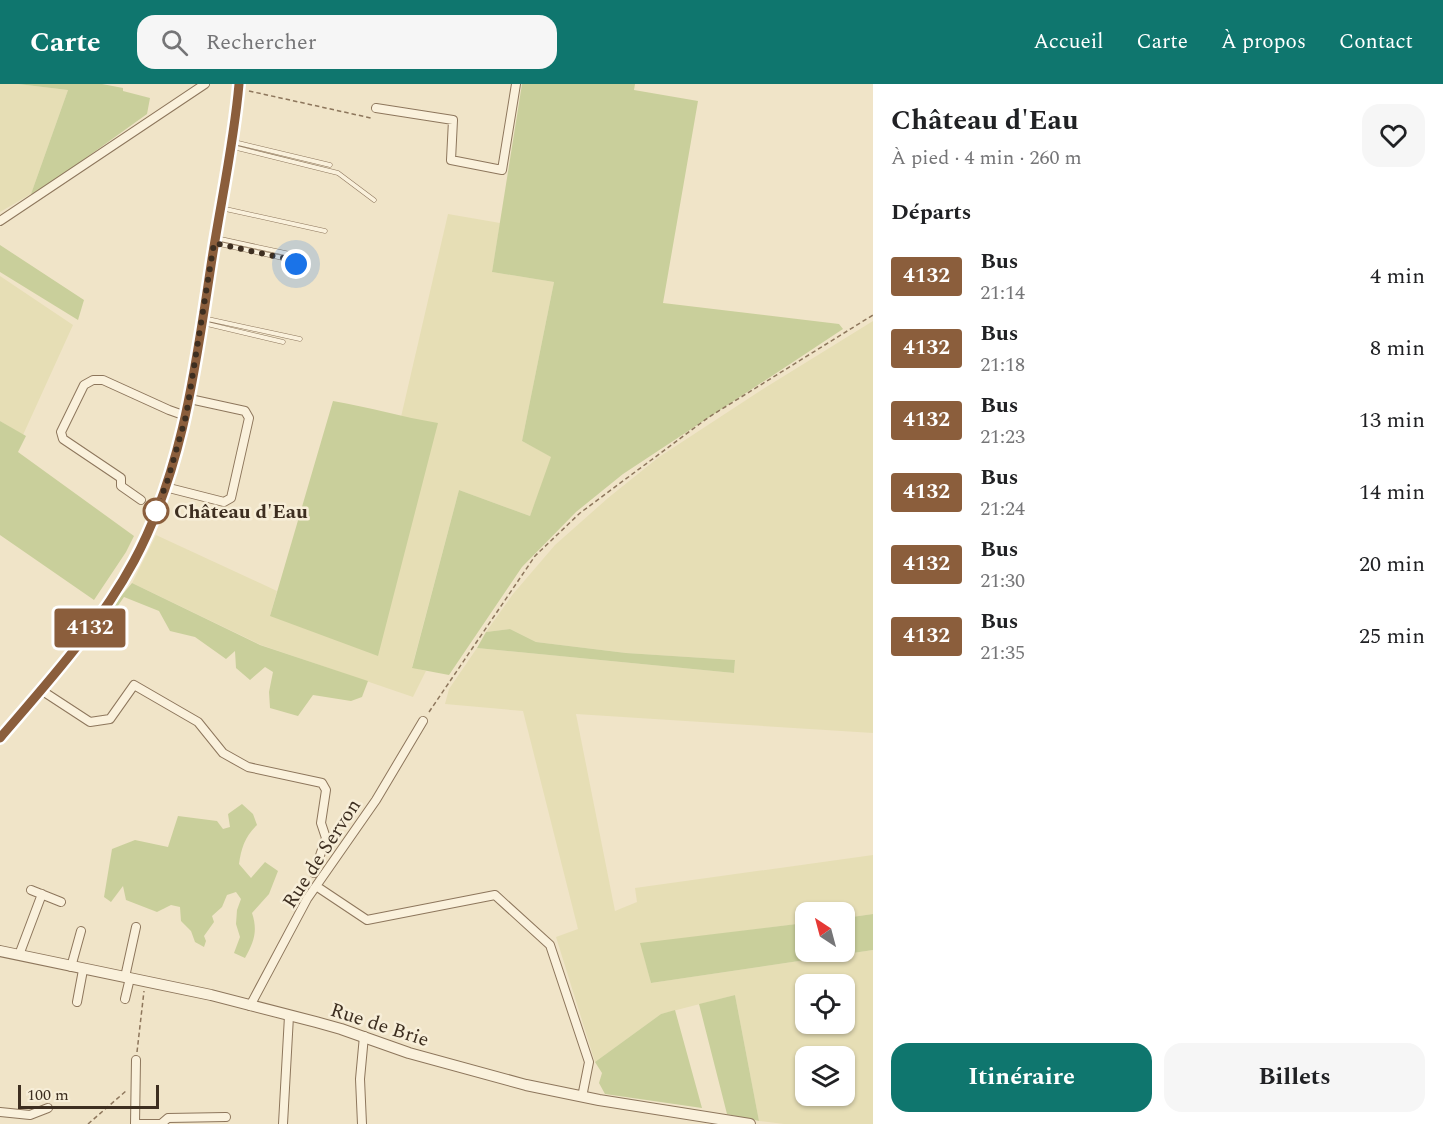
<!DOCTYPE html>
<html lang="fr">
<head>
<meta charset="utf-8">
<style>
  body { margin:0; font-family:Spectral,serif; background:#f6f6f6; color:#202124; height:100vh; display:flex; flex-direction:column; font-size:22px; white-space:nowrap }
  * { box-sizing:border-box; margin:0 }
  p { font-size:20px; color:#757577 }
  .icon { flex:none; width:33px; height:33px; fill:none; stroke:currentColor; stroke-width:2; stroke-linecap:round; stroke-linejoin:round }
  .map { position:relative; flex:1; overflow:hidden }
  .sheet { display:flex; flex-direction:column; background:#fff; width:570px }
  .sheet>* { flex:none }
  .badge { padding:0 12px; border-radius:4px; font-size:21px; line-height:39px }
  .needle { width:39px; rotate:324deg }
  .tools { position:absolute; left:795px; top:818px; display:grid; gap:12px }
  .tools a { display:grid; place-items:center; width:60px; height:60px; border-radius:12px; background:#fff; box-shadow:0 2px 4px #0004; font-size:30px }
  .scale { position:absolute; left:18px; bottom:15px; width:141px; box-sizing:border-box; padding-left:6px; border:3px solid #3d2e20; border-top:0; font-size:16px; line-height:21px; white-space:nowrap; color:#3d2e20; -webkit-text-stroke:4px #f7eed8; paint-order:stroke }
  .you { position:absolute; width:30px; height:30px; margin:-15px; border:4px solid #fff; border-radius:50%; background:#1a73e8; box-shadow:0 0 0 9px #1a73e833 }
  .map>.badge { position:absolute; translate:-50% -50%; box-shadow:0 0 0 3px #fff }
  h2 { padding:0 18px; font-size:22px; line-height:54px }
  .round { display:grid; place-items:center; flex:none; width:63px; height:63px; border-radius:18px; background:#f6f6f6 }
  .overview { display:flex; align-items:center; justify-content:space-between; height:102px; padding:0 18px }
  h1 { font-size:28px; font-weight:700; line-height:45px }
  .primary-button { display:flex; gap:12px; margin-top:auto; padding:12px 18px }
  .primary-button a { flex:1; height:69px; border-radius:18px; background:#0f766e; color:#fff; font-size:24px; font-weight:700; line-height:69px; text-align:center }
  .primary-button a+a { background:#f6f6f6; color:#202124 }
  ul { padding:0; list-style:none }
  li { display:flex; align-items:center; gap:18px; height:72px; padding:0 18px }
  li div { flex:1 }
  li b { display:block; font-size:22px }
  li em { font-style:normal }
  li .badge { min-width:66px; font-weight:700; text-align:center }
  header { display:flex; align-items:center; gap:36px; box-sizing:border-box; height:84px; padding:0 30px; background:#0f766e; color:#fff }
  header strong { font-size:28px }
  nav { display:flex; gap:33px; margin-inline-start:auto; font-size:21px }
  .search { width:420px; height:54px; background:#f6f6f6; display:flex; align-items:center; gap:15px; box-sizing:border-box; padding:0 21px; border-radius:18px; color:#757577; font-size:22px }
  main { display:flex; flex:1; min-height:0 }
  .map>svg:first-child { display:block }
  .farmland { fill:#e6deb5; fill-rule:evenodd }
  .green { fill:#c9cf9b }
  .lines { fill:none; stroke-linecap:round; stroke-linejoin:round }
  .service-casing { stroke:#8d765c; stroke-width:5 }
  .minor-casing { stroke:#8d765c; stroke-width:10 }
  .tertiary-casing { stroke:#8d765c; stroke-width:12 }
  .path { stroke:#8d765c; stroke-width:1.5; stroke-dasharray:4.5 3; stroke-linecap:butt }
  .service { stroke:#faf1dc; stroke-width:4 }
  .minor { stroke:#faf1dc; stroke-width:8 }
  .tertiary { stroke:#faf1dc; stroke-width:10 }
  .line-casing { stroke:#fff; stroke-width:14 }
  .line { stroke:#8b5e3c; stroke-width:9 }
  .walk { stroke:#3d2e20; stroke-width:6; stroke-dasharray:0 10.8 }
  .stop-dot { fill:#fff; stroke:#8b5e3c; stroke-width:3 }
  .labels { text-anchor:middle; stroke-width:5; stroke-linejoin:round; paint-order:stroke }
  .stop-label { font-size:20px; font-weight:bold; fill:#3d2e20; stroke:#f7eed8; text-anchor:start }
  .street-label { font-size:20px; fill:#3d2e20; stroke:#f7eed8 }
</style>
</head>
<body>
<header>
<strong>Carte</strong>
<div class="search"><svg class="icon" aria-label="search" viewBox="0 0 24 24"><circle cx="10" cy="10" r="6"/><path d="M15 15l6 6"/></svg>Rechercher</div>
<nav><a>Accueil</a><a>Carte</a><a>À propos</a><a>Contact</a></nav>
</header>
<main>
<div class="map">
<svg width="873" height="1040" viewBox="0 0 873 1040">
  <rect width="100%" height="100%" fill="#f0e4c8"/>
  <path class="farmland" d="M0 0H18L68 6 31 110 0 128Z
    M448 130 500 139 492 188 554 198 522 357 552 373 530 432 459 406 412 583 426 587 413 613 261 561 132 499 156 451 277 507 270 532 437 340 401 333Z
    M0 192 73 241 23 351 0 337Z
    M873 237V649L576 630 615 827 637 818 635 804 873 771V830L845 834 844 828H806L805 839 641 860 651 899 873 866V1040H784L759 1037 735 911 661 930 595 978 556 853 578 845 523 627 445 620 449 605 477 564 734 589 735 576 626 569 536 558 510 545 486 548 513 510 555 461 608 414 659 373 763 305ZM806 900H844V939H806ZM806 972H844V1011H806Z"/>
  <path class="green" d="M18 0H102L123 4V7L150 14 147 30 37 109 31 110 68 6Z
    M522 0H635L634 6 698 17 663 219 839 240 843 245 623 390 576 428 522 483 449 591 412 584 459 406 530 432 551 373 522 357 554 198 492 188Z
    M0 161 84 216 78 236 0 188Z
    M333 317C369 323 402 333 438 339L378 572 270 532Z
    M0 337 26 352 18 368 134 452 126 468 94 516 0 451Z
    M132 499 260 561 368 597 362 613 351 617 313 611 298 632 270 624 269 608 273 588 265 583 250 596 236 584 235 567 226 575 195 553 170 547 159 527 124 513 106 539 101 536Z
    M510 545 536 558 626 569 735 576 734 589 477 564 486 548Z
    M242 720 253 730 257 741C245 752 241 765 239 780L251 794 265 778 278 787 269 810 252 829C258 847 254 858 245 874L234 869 240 853 236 840 237 826 241 815 236 808 227 811 222 823 212 832 214 838 204 852 206 857 204 863 195 858 191 847 181 837 180 823 171 821 157 828 126 816 123 802 111 818 104 813 112 765 135 756 168 763 178 732 217 737 223 745 230 743 228 730Z
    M873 830V866L651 899 640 859 805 839 806 867H844L845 834Z
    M735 911 759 1037 727 1030 699 920Z
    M675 926 702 1024 605 1010 599 999 602 989 595 978 661 930Z"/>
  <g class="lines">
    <defs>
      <path id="service" d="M234 58 330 81
        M233 63 338 89 374 116
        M221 124 325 147
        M216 154 299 172
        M215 159 283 174 296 180
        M203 234 300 255
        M203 239 283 258"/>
      <path id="minor" d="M376 24 453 36 451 76 502 86 516 0
        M0 137 205 0
        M165 403 224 418 231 414 249 334 245 327 190 315
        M141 416 121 402V394L63 355 61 348 84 301 93 296H103L169 326 186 332
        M41 606 90 638 110 635 134 601 198 638 223 669 248 683 322 699 326 706 321 739 326 754 314 789
        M316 802 367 836 495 811 550 861 589 978 582 1013
        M31 806 61 818
        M19 871 42 810
        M71 883 81 847
        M125 893 136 843
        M125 915 130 894
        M77 918 83 886
        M250 922 307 815 376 716 423 637
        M0 1028 30 1031 48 1024
        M135 1040H161L168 1034 226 1033
        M135 1040 136 976
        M283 1040 289 932
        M362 1040 360 995 364 952"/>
      <path id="tertiary" d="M0 654C48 598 99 542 134 477 184 384 196 278 212 175 221 117 233 59 239 0
        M0 867 211 911 316 938 341 945 409 969 526 1001 599 1016 750 1040"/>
    </defs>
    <use href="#service" class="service-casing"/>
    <use href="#minor" class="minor-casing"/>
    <use href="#tertiary" class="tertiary-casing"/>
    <path class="path" d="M249 7 371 34 372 32
      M429 628 535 472 580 429 709 333 873 231
      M137 968 144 907
      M88 1040 126 1007"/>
    <use href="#service" class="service"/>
    <use href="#minor" class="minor"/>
    <use href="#tertiary" class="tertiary"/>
  </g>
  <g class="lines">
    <defs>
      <path id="line" d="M0 654C48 598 99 542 134 477 184 384 196 278 212 175 221 117 234 58 239 0"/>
    </defs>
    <use href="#line" class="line-casing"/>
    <use href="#line" class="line"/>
    <path class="walk" d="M156 427 168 395 186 332 214 159 283 174 296 180"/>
  </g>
  <circle class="stop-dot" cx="156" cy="427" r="12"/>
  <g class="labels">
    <g class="stop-label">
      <text x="174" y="434">Château d'Eau</text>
    </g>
    <g class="street-label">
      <text transform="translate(321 769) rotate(-57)" y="7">Rue de Servon</text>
      <text transform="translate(380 940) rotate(18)" y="7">Rue de Brie</text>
    </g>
  </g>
</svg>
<div class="tools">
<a><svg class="needle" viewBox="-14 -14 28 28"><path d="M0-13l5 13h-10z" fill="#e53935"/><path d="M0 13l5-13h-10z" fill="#757577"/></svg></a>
<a><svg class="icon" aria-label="locate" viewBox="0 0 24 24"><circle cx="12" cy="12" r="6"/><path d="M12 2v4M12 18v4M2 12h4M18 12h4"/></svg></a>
<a><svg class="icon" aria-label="layers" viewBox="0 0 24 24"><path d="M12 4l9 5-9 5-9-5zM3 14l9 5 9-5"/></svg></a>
</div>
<div class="scale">100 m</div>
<div class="you" style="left:296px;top:180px"></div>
<b class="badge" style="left:90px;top:544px;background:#8b5e3c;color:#fff">4132</b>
</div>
<section class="sheet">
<div class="overview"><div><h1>Château d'Eau</h1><p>À pied · 4 min · 260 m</p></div><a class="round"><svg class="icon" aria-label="heart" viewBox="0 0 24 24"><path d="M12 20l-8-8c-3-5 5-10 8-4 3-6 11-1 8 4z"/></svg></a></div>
<h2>Départs</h2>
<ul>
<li><span class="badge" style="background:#8b5e3c;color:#fff">4132</span><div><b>Bus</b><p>21:14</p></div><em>4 min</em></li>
<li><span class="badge" style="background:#8b5e3c;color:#fff">4132</span><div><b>Bus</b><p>21:18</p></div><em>8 min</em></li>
<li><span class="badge" style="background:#8b5e3c;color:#fff">4132</span><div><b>Bus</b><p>21:23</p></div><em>13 min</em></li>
<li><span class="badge" style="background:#8b5e3c;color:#fff">4132</span><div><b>Bus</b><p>21:24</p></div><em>14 min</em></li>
<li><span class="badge" style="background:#8b5e3c;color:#fff">4132</span><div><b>Bus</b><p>21:30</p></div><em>20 min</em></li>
<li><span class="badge" style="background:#8b5e3c;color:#fff">4132</span><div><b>Bus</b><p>21:35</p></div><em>25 min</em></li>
</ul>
<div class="primary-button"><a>Itinéraire</a><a>Billets</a></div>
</section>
</main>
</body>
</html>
